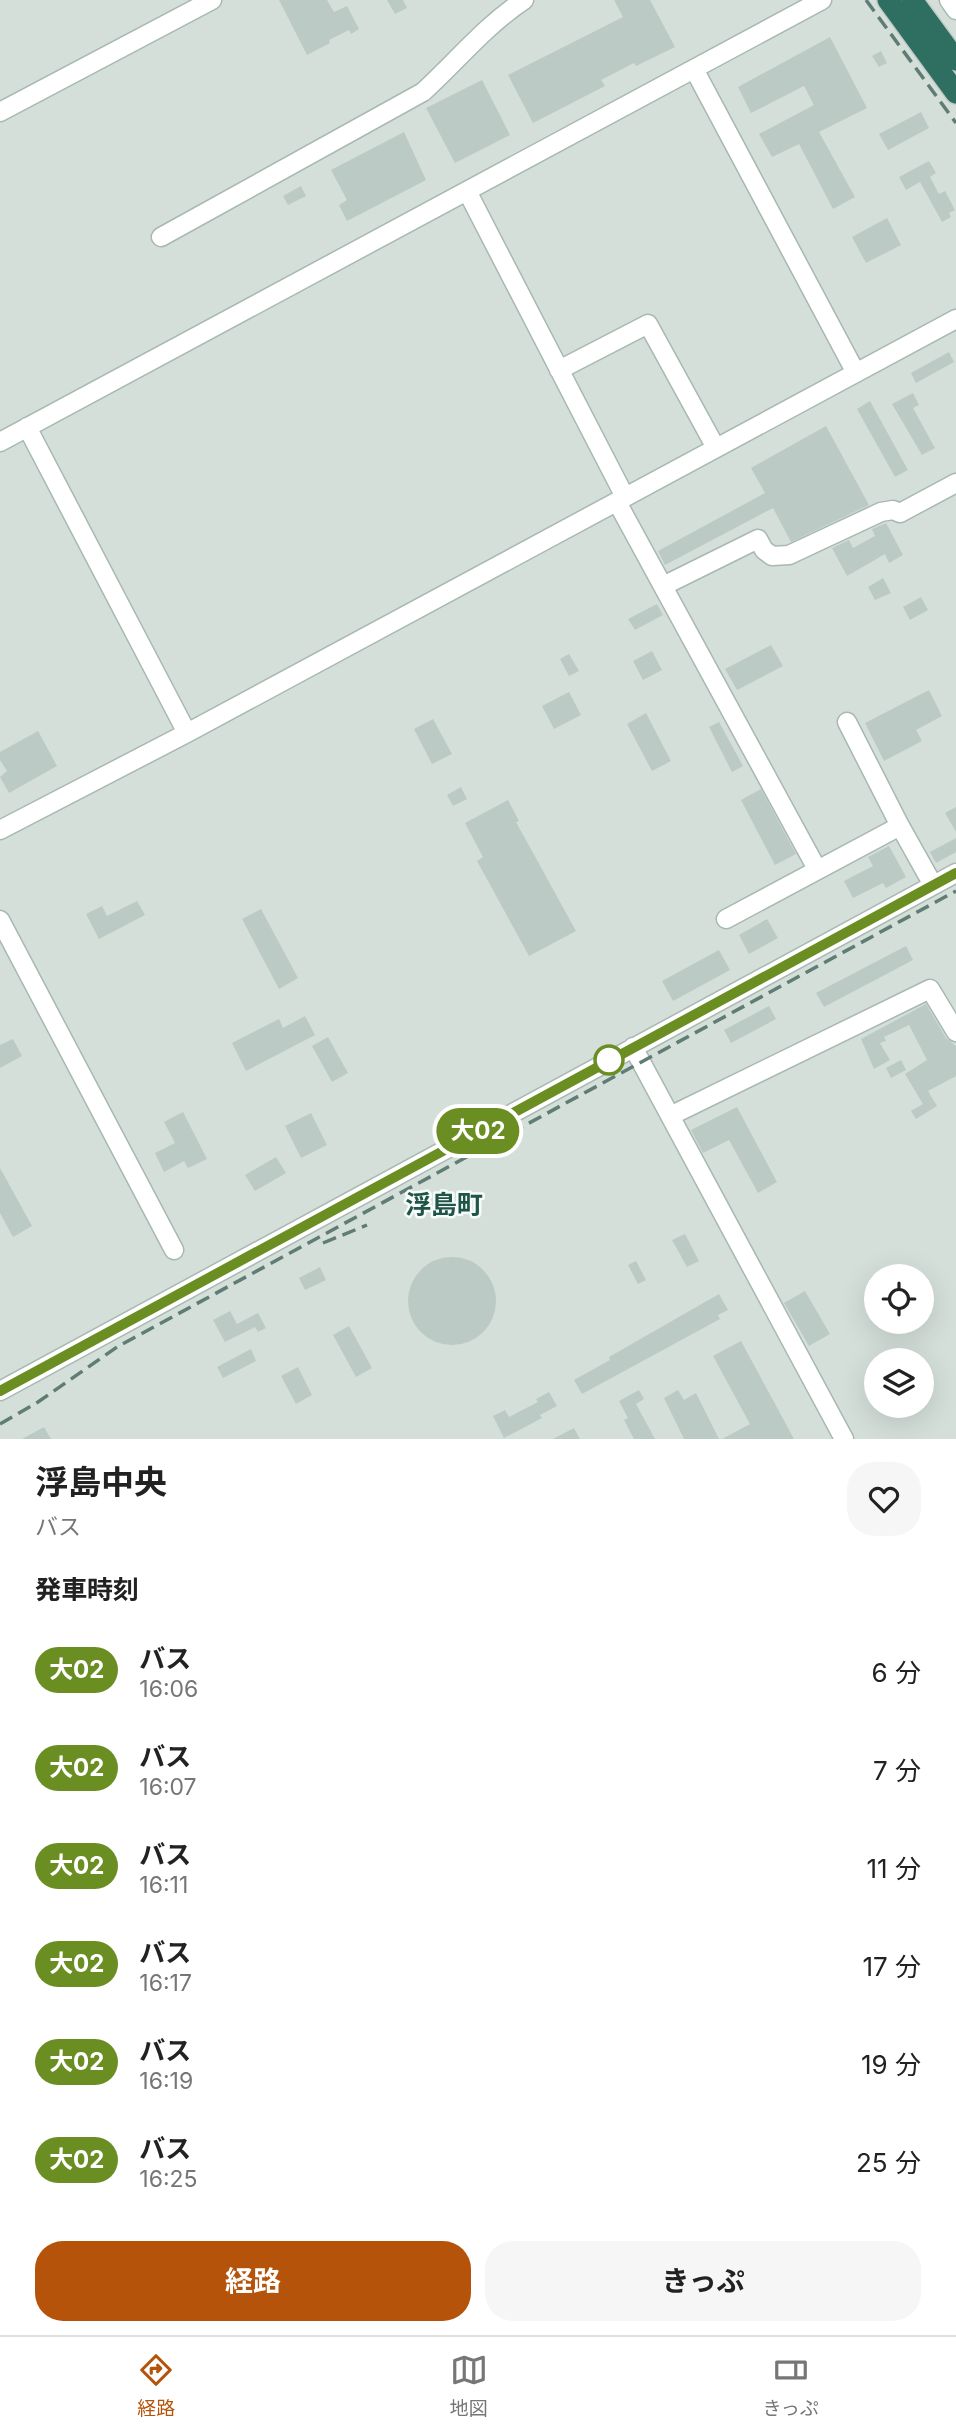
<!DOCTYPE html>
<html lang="ja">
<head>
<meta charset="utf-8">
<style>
  body { margin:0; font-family:Inter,"Noto Sans JP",sans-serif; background:#f6f6f6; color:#222; height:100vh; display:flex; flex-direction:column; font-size:26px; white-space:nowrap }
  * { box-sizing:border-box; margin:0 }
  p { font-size:23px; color:#767676 }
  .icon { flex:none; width:38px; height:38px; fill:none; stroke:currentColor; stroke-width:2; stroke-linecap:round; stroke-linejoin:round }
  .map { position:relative; height:1439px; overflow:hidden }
  .side { display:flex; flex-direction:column; background:#fff; flex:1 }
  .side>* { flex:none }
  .badge { padding:0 14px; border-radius:23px; font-size:24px; line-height:46px }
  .tools { position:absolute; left:864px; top:1264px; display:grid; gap:14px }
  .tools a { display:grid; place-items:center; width:70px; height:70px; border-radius:50%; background:#fff; box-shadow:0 7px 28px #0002; font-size:35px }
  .map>.badge { position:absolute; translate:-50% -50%; box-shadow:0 0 0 4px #fff }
  h2 { padding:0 35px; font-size:26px; line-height:63px }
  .round { display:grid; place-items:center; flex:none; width:74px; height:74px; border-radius:28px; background:#f6f6f6 }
  .head { display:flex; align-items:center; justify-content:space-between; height:119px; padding:0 35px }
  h1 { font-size:33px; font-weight:700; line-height:52px }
  .action { display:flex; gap:14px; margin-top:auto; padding:14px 35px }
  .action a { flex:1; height:80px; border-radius:28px; background:#b45309; color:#fff; font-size:28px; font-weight:700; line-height:80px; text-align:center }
  .action a+a { background:#f6f6f6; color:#222 }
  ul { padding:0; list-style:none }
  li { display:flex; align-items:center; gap:21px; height:98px; padding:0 35px }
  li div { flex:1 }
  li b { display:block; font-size:26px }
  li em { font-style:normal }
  li .badge { min-width:77px; font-weight:700; text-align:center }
  .tab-bar { display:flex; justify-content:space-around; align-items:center; height:98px; border-top:2px solid #e0e0e0; background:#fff; font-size:19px; color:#767676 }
  .tab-bar a { display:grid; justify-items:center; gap:4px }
  .tab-bar .active { color:#b45309 }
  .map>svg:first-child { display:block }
  .built { fill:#d4dfda; fill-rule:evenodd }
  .building { fill:#bbcac4 }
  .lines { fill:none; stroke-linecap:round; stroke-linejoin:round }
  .minor-casing { stroke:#a8b8b2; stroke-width:21 }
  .highway-casing { stroke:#c2cac8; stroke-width:24 }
  .minor { stroke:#fff; stroke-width:18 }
  .highway { stroke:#2f6f62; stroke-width:21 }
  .rail { stroke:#5f7d75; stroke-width:3.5; stroke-dasharray:14 7; stroke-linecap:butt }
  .line-casing { stroke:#fff; stroke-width:16 }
  .line { stroke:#6b8e23; stroke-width:10 }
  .stop-dot { fill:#fff; stroke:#6b8e23; stroke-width:3.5 }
  .labels { text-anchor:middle; stroke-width:5; stroke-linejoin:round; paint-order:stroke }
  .neighbourhood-label { font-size:26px; font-weight:bold; fill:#1f5548; stroke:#f7fbf9 }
</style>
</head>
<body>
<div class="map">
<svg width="956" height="1439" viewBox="0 0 956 1439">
  <rect width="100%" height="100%" fill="#e6efeb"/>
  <path class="built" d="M0 0H956V1439H0ZM877 1276H922V1321H877ZM877 1360H922V1405H877Z"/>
  <path class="building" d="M279 0H327L334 12 347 6 359 29 351 34 349 30 329 40 330 43 307 55Z
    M387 0H403L407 8 395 14Z
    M614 0H650L675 47 636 66 634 63 601 80 605 86 533 123 508 75 623 17Z
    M830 37 867 108 819 132 855 197 833 209 799 144 772 157 759 134 814 105 804 86 751 113 738 87Z
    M881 51 887 63 879 67 872 56Z
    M482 80 510 135 455 163 426 108Z
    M921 112 929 128 888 150 879 134Z
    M404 132 426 180 347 221 339 205 347 200 331 170Z
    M929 161 936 173 930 177 939 194 945 191 955 210 949 213 951 217 942 222 920 182 906 190 899 177Z
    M301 186 306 196 288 205 283 196Z
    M887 218 901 245 866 263 852 237Z
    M949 352 954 362 916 383 911 373Z
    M913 393 919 405 913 408 935 448 922 455 892 404Z
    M870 401 908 470 895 477 857 409Z
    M826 426 869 505 791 542 773 508 665 565 658 551 765 493 751 468Z
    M886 523 903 555 889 563 885 554 847 576 832 548 849 540 853 548 875 536 872 529Z
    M883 578 891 593 875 600 868 587Z
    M921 597 928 610 910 620 903 607Z
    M657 604 663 615 635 630 628 619Z
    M771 645 783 666 737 690 725 669Z
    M652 651 662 670 643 680 633 661Z
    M569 654 579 671 569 676 560 659Z
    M929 690 942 716 916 730 922 741 884 761 865 723Z
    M569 692 581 715 554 729 542 706Z
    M646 713 671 761 652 771 627 724Z
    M433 719 452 754 432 764 414 729Z
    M719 722 743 766 732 772 709 727Z
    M38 731 57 766 9 793 0 777 7 771 0 760V752Z
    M461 787 467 799 453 806 447 795Z
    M761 789 796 854 775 865 741 800Z
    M508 800 519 821 516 822 576 931 529 956 477 861 483 857 465 823Z
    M956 807V832L945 813Z
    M956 838V852L936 863 930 852Z
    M889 846 906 877 886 888 883 883 853 898 844 881 873 866 868 857Z
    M137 901 145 915 99 939 86 914 102 906 107 916Z
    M261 909 298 978 279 989 242 919Z
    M767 919 778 938 749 954 739 935Z
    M906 946 913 960 824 1007 816 993Z
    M719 950 730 970 673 1001 662 981Z
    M926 1004 946 1038 956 1046V1076L928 1091 937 1106 916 1119 911 1111 923 1104 905 1074 927 1060 909 1025 884 1037 886 1041 880 1043 890 1060 874 1069 861 1039Z
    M769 1006 776 1019 731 1043 724 1030Z
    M305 1016 315 1035 246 1071 232 1043 279 1019 283 1028Z
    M328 1037 348 1073 332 1082 312 1046Z
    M13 1039 22 1056 0 1068V1045Z
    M901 1060 906 1070 891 1078 886 1068Z
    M737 1107 777 1182 758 1193 729 1140 703 1153 691 1130Z
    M183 1112 207 1159 188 1168 184 1161 164 1172 155 1153 175 1143 164 1122Z
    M311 1113 327 1145 301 1158 285 1126Z
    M276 1157 286 1173 255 1191 245 1175Z
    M0 1168 32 1226 13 1237 0 1213Z
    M685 1234 699 1261 687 1267 672 1240Z
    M408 1301a44 44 0 1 1 88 0a44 44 0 1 1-88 0Z
    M636 1261 646 1280 638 1284 628 1265Z
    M320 1267 326 1280 305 1290 299 1278Z
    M805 1291 830 1334 809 1346 784 1303Z
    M719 1294 728 1310 718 1315 720 1319 582 1394 574 1380 610 1360 609 1357Z
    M230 1311 237 1324 258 1313 266 1328 258 1332 255 1327 225 1342 213 1320Z
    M349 1326 372 1368 356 1377 333 1335Z
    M741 1341 794 1439H722L750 1424 713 1356Z
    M251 1349 256 1361 223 1378 217 1367Z
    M298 1367 312 1395 296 1404 281 1376Z
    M639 1390 644 1399 636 1404 655 1439H634L624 1420 628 1418 619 1401Z
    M678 1390 684 1400 696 1393 719 1439H684L664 1398Z
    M549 1392 557 1406 540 1415 542 1418 504 1438 493 1416 505 1410 509 1417 538 1402 536 1399Z
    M44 1427 51 1439H22Z
    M574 1428 580 1439H553Z"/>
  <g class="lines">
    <defs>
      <path id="minor" d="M949 0 956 10
        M694 69 856 373
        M0 112 212 0
        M467 191 625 497
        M161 237 423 92C457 61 485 26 524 0
        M559 370 648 324 716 448
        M27 427 187 733
        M0 442 822 0
        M617 502 817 869
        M663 586 758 539 764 550 772 556 789 555 881 512 893 510 900 513 956 483
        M847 722 900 826 933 885
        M0 830 187 733 956 319
        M726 919 900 826
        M0 920 174 1250
        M633 1047 844 1439
        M670 1116 930 989 956 1032
        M0 1391 956 873"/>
      <path id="highway" d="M888 0 956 93
        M912 0 956 60"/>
    </defs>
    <use href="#minor" class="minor-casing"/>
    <use href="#highway" class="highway-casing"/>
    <use href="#minor" class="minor"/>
    <use href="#highway" class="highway"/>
    <path class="rail" d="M866 0 956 123
      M323 1243 367 1225
      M0 1424 38 1402 117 1347 956 891"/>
  </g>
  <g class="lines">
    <defs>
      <path id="line" d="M0 1391 956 873"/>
    </defs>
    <use href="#line" class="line-casing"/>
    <use href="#line" class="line"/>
  </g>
  <circle class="stop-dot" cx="609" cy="1060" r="14"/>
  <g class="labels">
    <g class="neighbourhood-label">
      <text x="444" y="1214">浮島町</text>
    </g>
  </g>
</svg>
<div class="tools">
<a><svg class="icon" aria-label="locate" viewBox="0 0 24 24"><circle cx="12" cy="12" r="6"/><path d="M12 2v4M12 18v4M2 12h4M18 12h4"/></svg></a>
<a><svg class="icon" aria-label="layers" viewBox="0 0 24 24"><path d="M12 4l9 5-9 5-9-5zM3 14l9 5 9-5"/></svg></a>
</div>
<b class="badge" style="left:478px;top:1131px;background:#6b8e23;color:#fff">大02</b>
</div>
<section class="side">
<div class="head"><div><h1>浮島中央</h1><p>バス</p></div><a class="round"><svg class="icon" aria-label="heart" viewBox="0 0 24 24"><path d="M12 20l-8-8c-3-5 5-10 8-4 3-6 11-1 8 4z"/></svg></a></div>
<h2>発車時刻</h2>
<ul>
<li><span class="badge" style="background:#6b8e23;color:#fff">大02</span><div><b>バス</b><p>16:06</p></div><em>6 分</em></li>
<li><span class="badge" style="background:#6b8e23;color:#fff">大02</span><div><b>バス</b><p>16:07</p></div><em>7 分</em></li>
<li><span class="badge" style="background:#6b8e23;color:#fff">大02</span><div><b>バス</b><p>16:11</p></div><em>11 分</em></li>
<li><span class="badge" style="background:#6b8e23;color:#fff">大02</span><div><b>バス</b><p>16:17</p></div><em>17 分</em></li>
<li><span class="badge" style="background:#6b8e23;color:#fff">大02</span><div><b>バス</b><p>16:19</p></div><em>19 分</em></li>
<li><span class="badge" style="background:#6b8e23;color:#fff">大02</span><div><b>バス</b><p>16:25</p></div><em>25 分</em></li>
</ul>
<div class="action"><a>経路</a><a>きっぷ</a></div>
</section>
<nav class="tab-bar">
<a class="active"><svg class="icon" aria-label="directions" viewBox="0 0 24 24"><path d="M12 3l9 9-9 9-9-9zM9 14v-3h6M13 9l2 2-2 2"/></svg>経路</a>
<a><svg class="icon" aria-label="map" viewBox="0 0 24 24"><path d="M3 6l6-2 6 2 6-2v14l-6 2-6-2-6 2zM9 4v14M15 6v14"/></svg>地図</a>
<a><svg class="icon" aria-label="tickets" viewBox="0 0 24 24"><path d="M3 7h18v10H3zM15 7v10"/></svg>きっぷ</a>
</nav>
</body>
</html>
